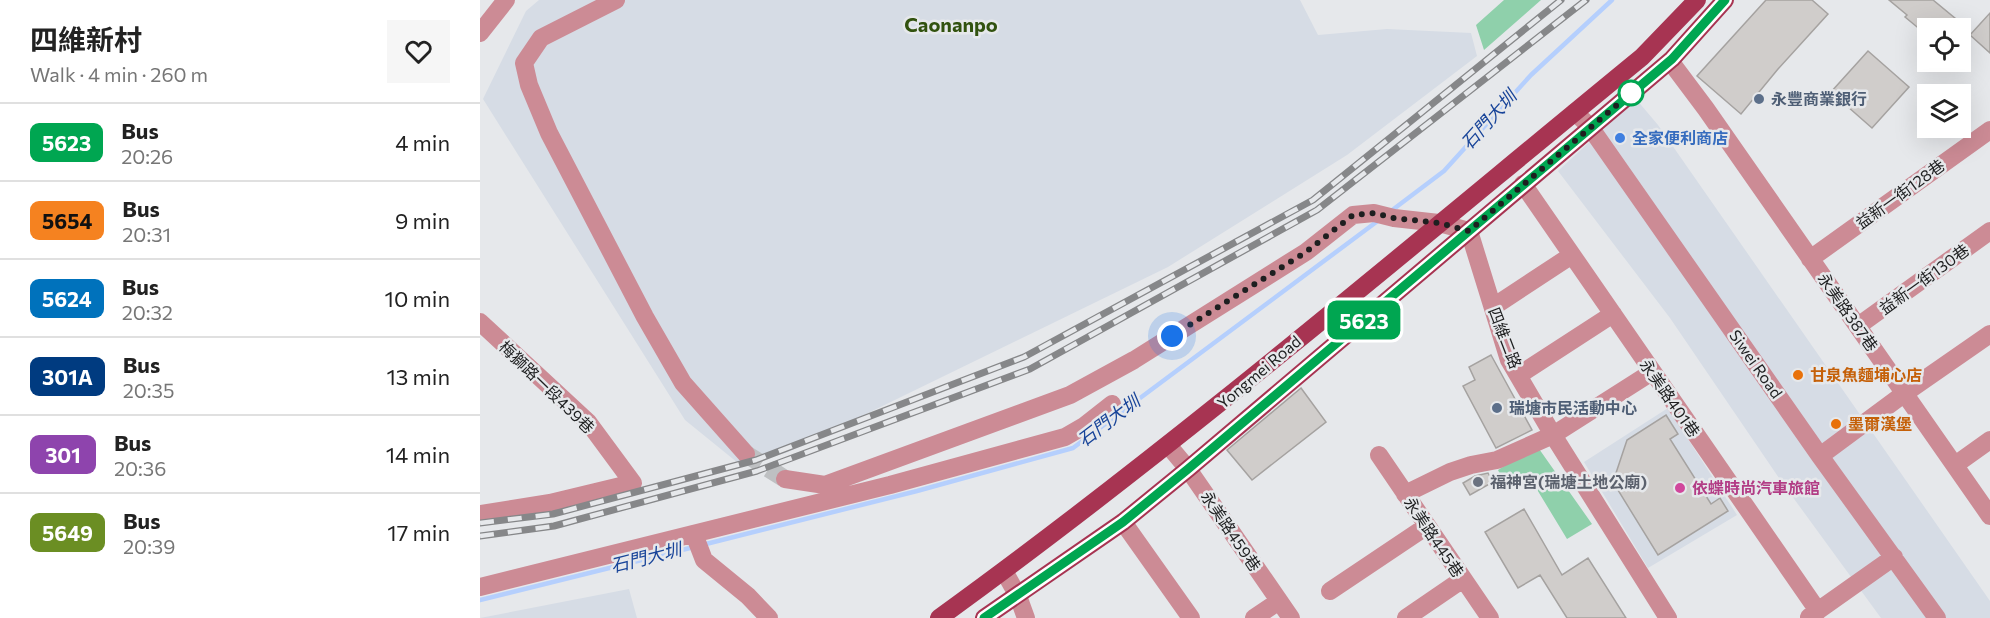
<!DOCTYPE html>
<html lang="en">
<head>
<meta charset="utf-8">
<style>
  body { margin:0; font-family:Commissioner,"Noto Sans TC",sans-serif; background:#f6f6f6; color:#222; height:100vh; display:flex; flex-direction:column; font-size:22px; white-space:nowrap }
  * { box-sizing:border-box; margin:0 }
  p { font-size:20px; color:#767676 }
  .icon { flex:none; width:33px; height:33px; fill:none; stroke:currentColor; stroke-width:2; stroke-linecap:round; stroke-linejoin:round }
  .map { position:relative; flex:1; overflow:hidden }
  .sheet { display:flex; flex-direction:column; background:#fff; width:480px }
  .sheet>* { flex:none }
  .badge { padding:0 12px; border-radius:9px; font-size:21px; line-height:39px }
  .tools { position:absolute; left:1437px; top:18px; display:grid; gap:12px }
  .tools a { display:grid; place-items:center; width:54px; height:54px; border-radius:0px; background:#fff; box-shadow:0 6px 24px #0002; font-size:30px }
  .you { position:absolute; width:30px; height:30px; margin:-15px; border:4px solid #fff; border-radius:50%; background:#1a73e8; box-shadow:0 0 0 9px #1a73e833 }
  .map>.badge { position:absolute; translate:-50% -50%; box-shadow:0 0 0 3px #fff }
  .round { display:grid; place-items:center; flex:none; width:63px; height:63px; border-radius:0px; background:#f6f6f6 }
  .summary { display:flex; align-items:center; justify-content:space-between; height:102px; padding:0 30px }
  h1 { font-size:28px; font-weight:700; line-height:45px }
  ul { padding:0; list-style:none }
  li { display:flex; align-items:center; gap:18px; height:78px; padding:0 30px; border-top:2px solid #e0e0e0 }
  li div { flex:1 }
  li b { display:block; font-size:22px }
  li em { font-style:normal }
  li .badge { min-width:66px; font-weight:700; text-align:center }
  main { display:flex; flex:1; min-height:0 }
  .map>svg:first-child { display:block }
  .built { fill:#d6dce5 }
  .green { fill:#8fd0ab }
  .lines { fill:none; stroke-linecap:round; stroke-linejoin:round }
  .stream { stroke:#b5cffd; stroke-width:4.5 }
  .building { fill:#d0cdcb; stroke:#a5a2a0; stroke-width:1.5 }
  .minor-tunnel { stroke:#bec0c2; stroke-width:18; stroke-dasharray:18 9; stroke-linecap:butt }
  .minor { stroke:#cc8b95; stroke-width:18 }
  .major { stroke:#a73452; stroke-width:18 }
  .rail-casing { stroke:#868789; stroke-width:7 }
  .rail { stroke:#e6e8eb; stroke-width:4.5; stroke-dasharray:14; stroke-linecap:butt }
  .line-casing { stroke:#fff; stroke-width:14 }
  .line { stroke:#00a651; stroke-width:9 }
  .walk { stroke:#1e1f20; stroke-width:6; stroke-dasharray:0 10.8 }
  .stop-dot { fill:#fff; stroke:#00a651; stroke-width:3 }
  .service-dot { fill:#5c6f8a; stroke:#e6e8eb; stroke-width:2 }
  .shop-dot { fill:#3f7fe0; stroke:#e6e8eb; stroke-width:2 }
  .food-dot { fill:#e8710a; stroke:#e6e8eb; stroke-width:2 }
  .worship-dot { fill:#6b7280; stroke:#e6e8eb; stroke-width:2 }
  .hotel-dot { fill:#d1479c; stroke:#e6e8eb; stroke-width:2 }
  .labels { text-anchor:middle; stroke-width:5; stroke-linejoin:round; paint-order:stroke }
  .service-label { font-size:16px; font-weight:bold; fill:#4e5e75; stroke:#e6e8eb; text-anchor:start }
  .shop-label { font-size:16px; font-weight:bold; fill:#366cbe; stroke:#e6e8eb; text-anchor:start }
  .street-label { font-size:16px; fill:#1e1f20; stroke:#e6e8eb }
  .food-label { font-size:16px; font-weight:bold; fill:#c56008; stroke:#e6e8eb; text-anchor:start }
  .worship-label { font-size:16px; font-weight:bold; fill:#5b616d; stroke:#e6e8eb; text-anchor:start }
  .hotel-label { font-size:16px; font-weight:bold; fill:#b23c85; stroke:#e6e8eb; text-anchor:start }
  .water-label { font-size:18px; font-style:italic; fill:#184499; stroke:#e6e8eb }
  .quarter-label { font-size:20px; font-weight:bold; fill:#32520f; stroke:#e6e8eb }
</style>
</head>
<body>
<main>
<section class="sheet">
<div class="summary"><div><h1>四維新村</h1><p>Walk · 4 min · 260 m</p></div><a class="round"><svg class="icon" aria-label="heart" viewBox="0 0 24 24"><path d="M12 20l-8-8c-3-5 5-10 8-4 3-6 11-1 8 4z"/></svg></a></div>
<ul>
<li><span class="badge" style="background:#00a651;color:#fff">5623</span><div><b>Bus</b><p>20:26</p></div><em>4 min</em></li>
<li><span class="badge" style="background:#f58220;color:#111">5654</span><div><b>Bus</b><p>20:31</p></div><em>9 min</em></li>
<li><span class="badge" style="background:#0072bc;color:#fff">5624</span><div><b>Bus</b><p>20:32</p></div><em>10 min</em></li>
<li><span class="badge" style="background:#003b80;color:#fff">301A</span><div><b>Bus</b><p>20:35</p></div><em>13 min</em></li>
<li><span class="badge" style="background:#8e44ad;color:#fff">301</span><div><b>Bus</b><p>20:36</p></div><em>14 min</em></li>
<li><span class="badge" style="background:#6b8e23;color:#fff">5649</span><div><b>Bus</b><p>20:39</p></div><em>17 min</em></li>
</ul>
</section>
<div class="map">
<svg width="1510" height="618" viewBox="0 0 1510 618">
  <rect width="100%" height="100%" fill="#e6e8eb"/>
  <path class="built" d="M59 0H820L838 35 907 29 991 33 997 56 867 155 688 267 306 453 258 463 205 420 3 99 46 11Z
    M1156 99 1178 125 1510 601V618H1401L1301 481 1190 318 1078 171Z
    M1188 408 1257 515 1168 568 1104 462Z
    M149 589 157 618H0Z"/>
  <path class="green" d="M1024 0H1061L1004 50 996 25Z
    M1057 446 1112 524 1087 539 1047 473 1025 485 1018 470Z"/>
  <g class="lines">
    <path class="stream" d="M911 211 964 171 1051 75 1132 0
      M222 545 437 491 593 448 899 220
      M0 600 214 547"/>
  </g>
  <path class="building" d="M1286 0H1332L1348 14 1298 69 1261 114 1217 76Z
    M1409 0H1453L1487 28H1448V36L1425 17 1427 15Z
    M1510 13V53L1490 35Z
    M1388 51 1429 87 1392 128 1351 92Z
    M1011 355 1052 430 1016 448 983 386 995 380 989 367Z
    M821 388 846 422 772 480 747 450Z
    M1186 415 1198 434 1190 439 1231 504 1240 498 1248 511 1178 555 1133 482 1147 440Z
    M1008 473 1013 482 990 495 983 483 995 476Z
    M1044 509 1082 575 1108 558 1146 618H1087L1060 575 1038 588 1005 532Z"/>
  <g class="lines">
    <path class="minor-tunnel" d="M266 454 305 479"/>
    <path class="minor" d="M136 0 61 38 44 63 49 85 69 133 165 317 203 383 266 454
      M0 33 26 0
      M1190 61 1226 109 1510 516
      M1095 112 1110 127 1340 456 1457 618
      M1043 184 1338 611
      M1330 259 1510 130
      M1013 307 1092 255
      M0 322 108 422 153 483 70 503 0 514
      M1378 326 1510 231
      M1039 375 1133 314
      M688 445 708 469 811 618
      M899 455 1010 618
      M1340 456 1425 393 1510 334
      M1475 465 1510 440
      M305 479 345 485 590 395 654 360 826 252 873 215 894 213 914 218 959 223 989 231 1029 360 1073 435 1188 618
      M925 494 970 472 991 465 1017 460 1073 435 1172 372
      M643 522 711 618
      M214 534 224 560 268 596 289 618
      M524 571 538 596 546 618
      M0 587 410 485 585 437 604 426 632 404
      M850 591 947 526
      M1329 617 1414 557
      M774 618 799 601
      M926 618 983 579"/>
    <path class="major" d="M459 618C702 442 930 247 1162 57L1217 0
      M504 618 643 522 708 469 1192 59 1245 0"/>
    <defs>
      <path id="rail" d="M0 523 73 514 276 460 544 357 833 200 1081 0
        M0 536 74 526 277 471 550 369 837 210 1106 0"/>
    </defs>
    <use href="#rail" class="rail-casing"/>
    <use href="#rail" class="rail"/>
  </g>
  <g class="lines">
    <defs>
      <path id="line" d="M504 618 643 522 708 469 1192 59 1245 0"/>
    </defs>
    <use href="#line" class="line-casing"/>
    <use href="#line" class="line"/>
    <path class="walk" d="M692 336 826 252 873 215 894 213 914 218 959 223 989 231 1151 93"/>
  </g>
  <circle class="stop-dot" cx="1151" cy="93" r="12"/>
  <g class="service-dot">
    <circle cx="1279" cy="99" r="6"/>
    <circle cx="1017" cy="408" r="6"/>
  </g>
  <circle class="shop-dot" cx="1140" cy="138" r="6"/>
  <g class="food-dot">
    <circle cx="1318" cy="375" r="6"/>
    <circle cx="1356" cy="424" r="6"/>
  </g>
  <circle class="worship-dot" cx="998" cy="482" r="6"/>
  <circle class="hotel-dot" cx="1200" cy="488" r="6"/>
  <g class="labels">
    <g class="service-label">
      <text x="1291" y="105">永豐商業銀行</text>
      <text x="1029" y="414">瑞塘市民活動中心</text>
    </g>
    <g class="shop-label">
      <text x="1152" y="144">全家便利商店</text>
    </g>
    <g class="street-label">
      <text transform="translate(1420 194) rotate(-36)" y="6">益新一街128巷</text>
      <text transform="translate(1444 279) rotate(-36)" y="6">益新一街130巷</text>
      <text transform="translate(1368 312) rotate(55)" y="6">永美路387巷</text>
      <text transform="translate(1025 338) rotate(69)" y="6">四維二路</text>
      <text transform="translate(1276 364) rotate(55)" y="6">Siwei Road</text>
      <text transform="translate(779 372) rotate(-40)" y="6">Yongmei Road</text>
      <text transform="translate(67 387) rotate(44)" y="6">梅獅路一段439巷</text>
      <text transform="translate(1190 398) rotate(55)" y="6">永美路401巷</text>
      <text transform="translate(751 531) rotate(56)" y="6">永美路459巷</text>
      <text transform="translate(954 537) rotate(56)" y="6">永美路445巷</text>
    </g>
    <g class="food-label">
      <text x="1330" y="381">甘泉魚麵埔心店</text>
      <text x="1368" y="430">墨爾漢堡</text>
    </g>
    <g class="worship-label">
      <text x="1010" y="488">福神宮(瑞塘土地公廟)</text>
    </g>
    <g class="hotel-label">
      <text x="1212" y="494">依蝶時尚汽車旅館</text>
    </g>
    <g class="water-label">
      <text transform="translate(1009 120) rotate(-48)" y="6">石門大圳</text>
      <text transform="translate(629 421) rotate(-37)" y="6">石門大圳</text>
      <text transform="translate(166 558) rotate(-14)" y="6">石門大圳</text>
    </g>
    <g class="quarter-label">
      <text x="471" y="32">Caonanpo</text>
    </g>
  </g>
</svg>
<div class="tools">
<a><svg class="icon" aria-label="locate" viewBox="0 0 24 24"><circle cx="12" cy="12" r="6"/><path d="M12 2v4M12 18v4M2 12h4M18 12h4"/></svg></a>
<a><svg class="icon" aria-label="layers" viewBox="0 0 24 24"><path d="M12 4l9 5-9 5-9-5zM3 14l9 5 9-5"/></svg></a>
</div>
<div class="you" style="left:692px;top:336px"></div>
<b class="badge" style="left:884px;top:320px;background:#00a651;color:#fff">5623</b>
</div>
</main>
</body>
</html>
